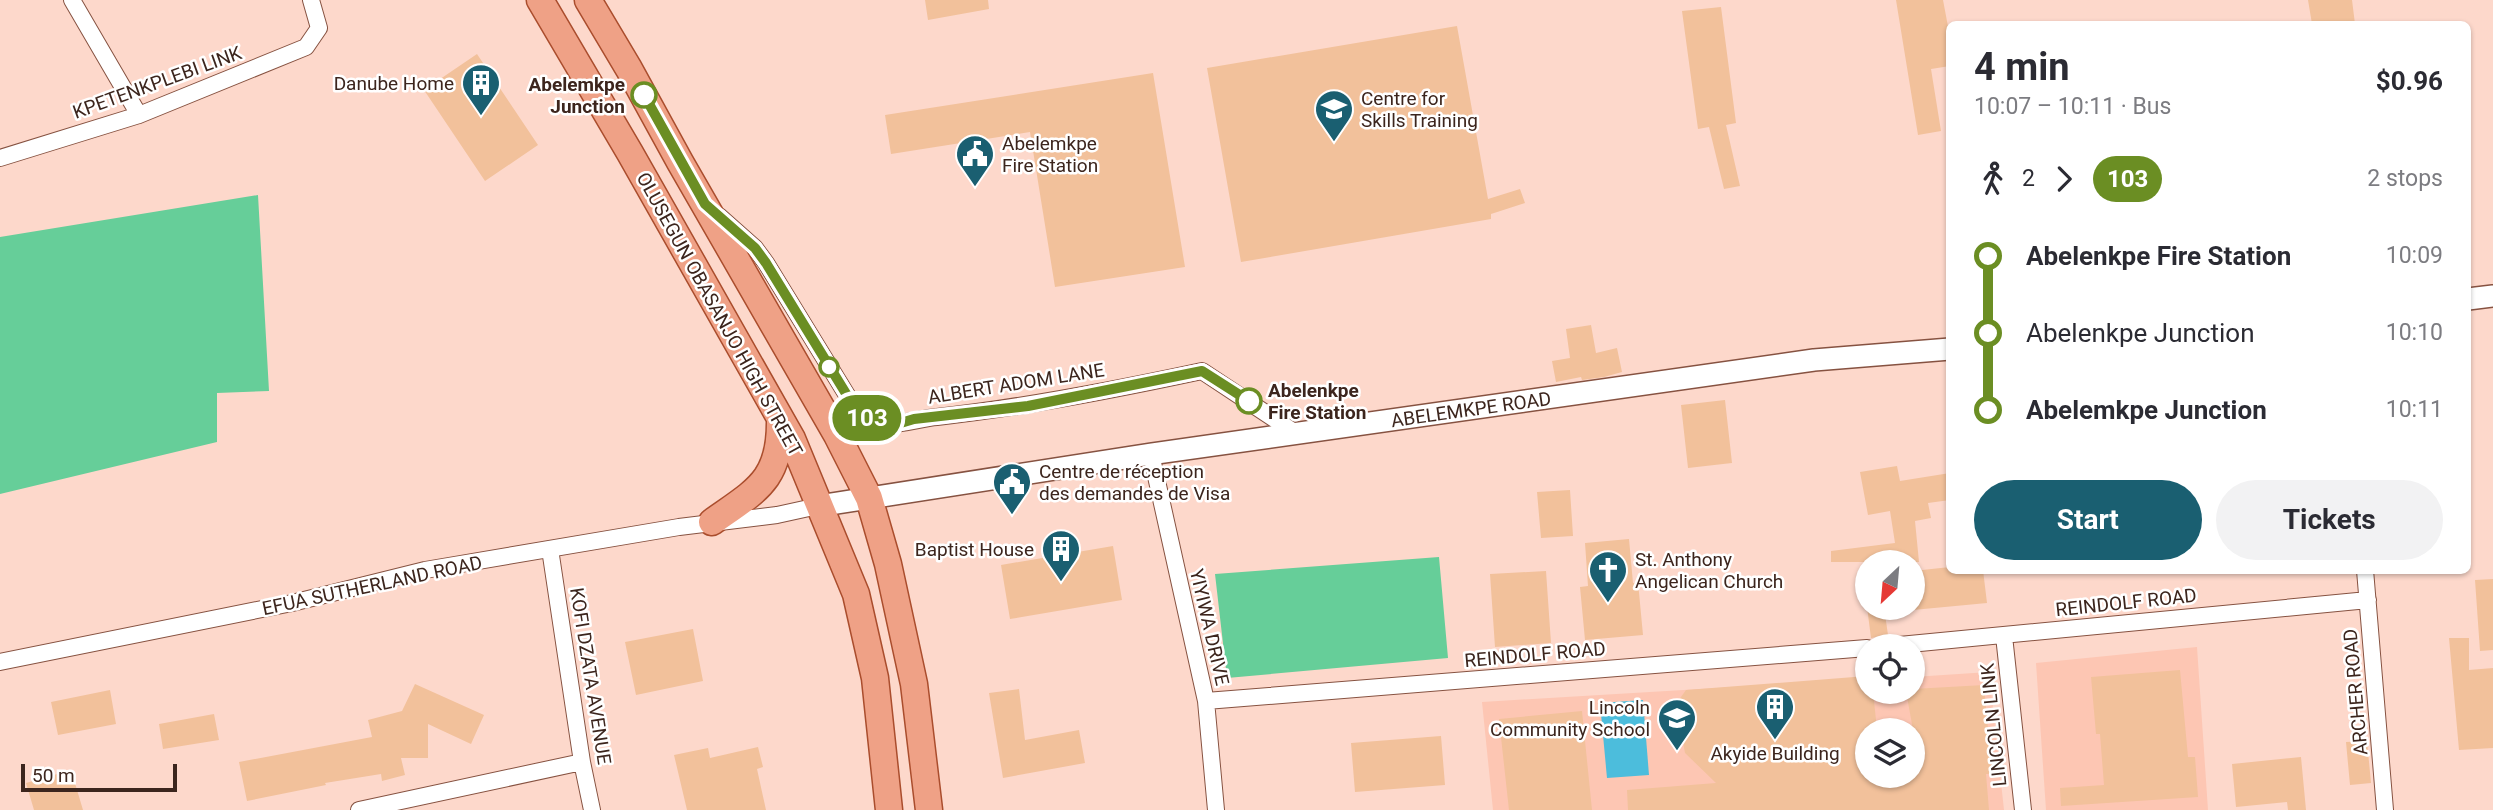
<!DOCTYPE html>
<html lang="en">
<head>
<meta charset="utf-8">
<style>
  body { margin:0; font-family:Roboto,sans-serif; background:#f2f2f3; color:#2b2b33; height:100vh; display:flex; flex-direction:column; font-size:26px; white-space:nowrap }
  * { box-sizing:border-box; margin:0 }
  p { font-size:23px; color:#7c7c81 }
  .icon { flex:none; width:38px; height:38px; fill:none; stroke:currentColor; stroke-width:2; stroke-linecap:round; stroke-linejoin:round }
  .map { position:relative; flex:1; overflow:hidden }
  .details { position:absolute; left:1946px; top:21px; width:525px; height:553px; display:flex; flex-direction:column; background:#fff; border-radius:10px; box-shadow:0 2px 5px #0004 }
  .details>* { flex:none }
  .badge { padding:0 14px; border-radius:23px; font-size:24px; line-height:46px }
  .needle { width:46px; rotate:206deg }
  .buttons { position:absolute; left:1855px; top:550px; display:grid; gap:14px }
  .buttons a { display:grid; place-items:center; width:70px; height:70px; border-radius:50%; background:#fff; box-shadow:0 2px 5px #0004; font-size:35px }
  .scale { position:absolute; left:21px; bottom:18px; width:156px; box-sizing:border-box; padding-left:7px; border:4px solid #3c251d; border-top:0; font-size:19px; line-height:24px; white-space:nowrap; color:#3c251d; -webkit-text-stroke:5px #fff; paint-order:stroke }
  .map>.badge { position:absolute; translate:-50% -50%; box-shadow:0 0 0 4px #fff }
  .legs { display:flex; align-items:center; gap:10px; height:77px; padding:0 28px; font-size:23px }
  .legs p { margin-inline-start:auto }
  .head { display:flex; align-items:center; justify-content:space-between; height:119px; padding:0 28px }
  h1 { font-size:38px; font-weight:700; line-height:52px }
  .cta { display:flex; gap:14px; margin-top:auto; padding:14px 28px }
  .cta a { flex:1; height:80px; border-radius:42px; background:#1a5f71; color:#fff; font-size:28px; font-weight:700; line-height:80px; text-align:center }
  .cta a+a { background:#f2f2f3; color:#2b2b33 }
  ul { padding:0 28px; list-style:none }
  li { display:flex; align-items:center; gap:24px; height:77px; font-size:26px }
  li i { display:grid; place-items:center; width:10px; height:100%; margin:0 9px; background:currentColor }
  li i::after { content:''; width:18px; height:18px; margin:-9px; border:5px solid; border-radius:50%; background:#fff }
  li p { margin-inline-start:auto }
  li:first-child i { background:linear-gradient(#0000 50%,currentColor 0) }
  li:last-child i { background:linear-gradient(currentColor 50%,#0000 0) }
  .map>svg:first-child { display:block }
  .built { fill:#fdc6b3; fill-rule:evenodd }
  .green { fill:#66ce99 }
  .water { fill:#4cbddc }
  .building { fill:#f2c19b }
  .lines { fill:none; stroke-linecap:round; stroke-linejoin:round }
  .minor-casing { stroke:#865241; stroke-width:18 }
  .tertiary-casing { stroke:#865241; stroke-width:24 }
  .primary-casing { stroke:#aa4d2d; stroke-width:29 }
  .minor { stroke:#fff; stroke-width:16 }
  .tertiary { stroke:#fff; stroke-width:21 }
  .primary { stroke:#efa186; stroke-width:26 }
  .line-1-casing { stroke:#fff; stroke-width:16 }
  .line-1 { stroke:#6b8e23; stroke-width:10 }
  .stop-1-dot { fill:#fff; stroke:#6b8e23; stroke-width:3.5 }
  .labels { text-anchor:middle; stroke-width:5; stroke-linejoin:round; paint-order:stroke }
  .street-label { font-size:19px; fill:#3c251d; stroke:#fff }
  .poi-label { font-size:19px; fill:#3c251d; stroke:#fff; text-anchor:start }
  .stop-label { font-size:19px; font-weight:bold; fill:#3c251d; stroke:#fff; text-anchor:end }
</style>
</head>
<body>
<div class="map">
<svg width="2493" height="810" viewBox="0 0 2493 810">
  <rect width="100%" height="100%" fill="#fdd8cb"/>
  <path class="built" d="M2197 647 2208 810H2046L2036 663Z
    M1989 672 2004 810H1493L1482 702 1867 679V691H1913V677ZM1867 730H1913V775H1867Z"/>
  <path class="green" d="M258 195 269 391 217 393V442L0 494V237Z
    M1439 557 1448 658 1227 678 1215 574Z"/>
  <path class="water" d="M1643 700 1649 775 1607 778 1600 703Z"/>
  <path class="building" d="M925 0H988L989 9 928 20Z
    M1896 0H1943L1950 37V66L1931 69 1941 131 1918 135Z
    M2308 0H2352L2355 24H2312Z
    M1721 7 1736 123 1726 125 1740 186 1724 189 1709 127 1698 129 1682 11Z
    M1457 26 1488 199 1520 189 1525 203 1491 214V219L1241 262 1207 68Z
    M477 54 538 145 485 181 424 90Z
    M1153 73 1185 267 1055 287 1030 132 891 154 885 115Z
    M1591 325 1596 353 1617 348 1622 372 1604 377 1582 380 1581 377 1556 382 1552 361 1570 358 1566 329Z
    M1725 400 1732 463 1688 468 1681 405Z
    M1897 466 1900 481 1950 473V500L1928 503 1931 518 1915 521 1919 562H1831V551L1895 543 1890 511 1868 515 1860 472Z
    M1570 490 1573 536 1541 538 1537 492Z
    M1629 539 1633 583 1638 582 1643 635 1585 640 1580 587 1588 586 1585 543Z
    M1113 546 1122 600 1010 619 1001 565Z
    M1950 567V570H1983L1987 603 1913 610V571Z
    M1546 571 1551 643 1495 647 1490 574Z
    M2493 579V650L2480 651 2475 580Z
    M1867 607H1884L1888 635 1871 638Z
    M693 629 703 681 636 695 625 642Z
    M2449 638H2469V670L2493 668V748L2459 750Z
    M2180 670 2188 757H2195L2198 797 2061 806 2060 788 2104 785 2100 734H2096L2091 677Z
    M1867 676V691H1873L1877 730H1867V775H1913V730L1906 691H1913V689L1984 685 1992 774H1986L1989 810H1628L1627 790 1716 783 1685 753 1676 704 1686 690Z
    M415 684 484 715 471 744 428 724V758H401L405 775 382 781 381 774 325 783 326 785 247 801 239 762 372 737 368 720 402 711Z
    M1019 689 1025 740 1079 730 1085 763 1003 778 989 693Z
    M110 690 116 724 58 735 51 702Z
    M1582 711 1592 810H1509L1499 719Z
    M214 714 219 740 163 749 159 724Z
    M1441 736 1445 785 1355 792 1351 743Z
    M2367 741 2371 783 2350 785 2346 742Z
    M758 747 763 767 757 769 766 810H687L674 755 708 748 710 758Z
    M2301 757 2306 810H2288L2287 802 2236 807 2232 764Z
    M71 770 83 810H34L26 783Z"/>
  <g class="lines">
    <defs>
      <path id="minor" d="M72 0 139 115
        M0 158 139 115 306 47 319 28 311 0
        M719 216 755 248 766 263 853 405C862 414 870 421 884 424 898 426 922 418 937 417 1027 407 1114 390 1202 371L1297 434
        M1151 454 1206 701 1216 810
        M550 549 582 762 592 810
        M2365 570 2385 810
        M2004 636 2023 810
        M1889 646 2368 600
        M0 662 292 603 425 570 679 527 777 515 818 506
        M1206 701 1867 648
        M359 810 582 762"/>
      <path id="tertiary" d="M2468 299 2493 296
        M818 506 1151 454 1814 360 1950 349"/>
      <path id="primary" d="M540 0 630 153 792 439 856 594 875 678 889 810
        M588 0 629 69 680 162 837 435 869 498 888 564 914 684 929 810
        M712 522C757 490 781 480 780 419"/>
    </defs>
    <use href="#minor" class="minor-casing"/>
    <use href="#tertiary" class="tertiary-casing"/>
    <use href="#primary" class="primary-casing"/>
    <use href="#minor" class="minor"/>
    <use href="#tertiary" class="tertiary"/>
    <use href="#primary" class="primary"/>
  </g>
  <g class="lines">
    <defs>
      <path id="line-1" d="M644 95 705 204 755 248 766 263 853 405 864 417 883 424 894 425 914 419 1028 406 1202 371 1249 401"/>
    </defs>
    <use href="#line-1" class="line-1-casing"/>
    <use href="#line-1" class="line-1"/>
  </g>
  <defs>
    <symbol id="building-pin" viewBox="-11 -11 22 30"><path d="M0 17L-7.5 6A9.5 9.5 0 1 1 7.5 6Z" fill="#1a5f71" stroke="#fff"/><path d="M-4-6H4V6H1V3H-1V6H-4ZM-2.5-4.3h1.7v1.8h-1.7ZM.8-4.3h1.7v1.8H.8ZM-2.5-1h1.7V.8h-1.7ZM.8-1h1.7V.8H.8Z" fill="#fff"/></symbol>
    <symbol id="school-pin" viewBox="-11 -11 22 30"><path d="M0 17L-7.5 6A9.5 9.5 0 1 1 7.5 6Z" fill="#1a5f71" stroke="#fff"/><path d="M0-5L7-2L0 1L-7-2ZM-4 1L0 2.5L4 1V4Q0 6-4 4Z" fill="#fff"/></symbol>
    <symbol id="civic-pin" viewBox="-11 -11 22 30"><path d="M0 17L-7.5 6A9.5 9.5 0 1 1 7.5 6Z" fill="#1a5f71" stroke="#fff"/><path d="M-.6-6.5H3V-4.5H.6V-3L4-1V1h2V6H-6V1h2V-1L-.6-3ZM-1.2 2.5V6h2.4V2.5Z" fill="#fff"/></symbol>
    <symbol id="church-pin" viewBox="-11 -11 22 30"><path d="M0 17L-7.5 6A9.5 9.5 0 1 1 7.5 6Z" fill="#1a5f71" stroke="#fff"/><path d="M-1.2-6h2.4v3.5h3.3v2.4h-3.3V6h-2.4V-.1h-3.3v-2.4h3.3Z" fill="#fff"/></symbol>
  </defs>
  <g fill-rule="evenodd">
    <use href="#building-pin" x="459" y="61" width="44" height="60"/>
    <use href="#school-pin" x="1312" y="87" width="44" height="60"/>
    <use href="#civic-pin" x="953" y="132" width="44" height="60"/>
    <use href="#civic-pin" x="990" y="460" width="44" height="60"/>
    <use href="#building-pin" x="1039" y="527" width="44" height="60"/>
    <use href="#church-pin" x="1586" y="548" width="44" height="60"/>
    <use href="#building-pin" x="1753" y="685" width="44" height="60"/>
    <use href="#school-pin" x="1655" y="696" width="44" height="60"/>
  </g>
  <g class="stop-1-dot">
    <circle cx="644" cy="95" r="12"/>
    <circle cx="829" cy="367" r="9"/>
    <circle cx="1249" cy="401" r="12"/>
  </g>
  <g class="labels">
    <g class="street-label">
      <text transform="translate(157 82) rotate(-20)" y="7">KPETENKPLEBI LINK</text>
      <text transform="translate(720 314) rotate(61)" y="7">OLUSEGUN OBASANJO HIGH STREET</text>
      <text transform="translate(1016 383) rotate(-9)" y="7">ALBERT ADOM LANE</text>
      <text transform="translate(1471 409) rotate(-8)" y="7">ABELEMKPE ROAD</text>
      <text transform="translate(372 585) rotate(-12)" y="7">EFUA SUTHERLAND ROAD</text>
      <text transform="translate(2126 602) rotate(-6)" y="7">REINDOLF ROAD</text>
      <text transform="translate(1210 627) rotate(77)" y="7">YIYIWA DRIVE</text>
      <text transform="translate(1535 654) rotate(-5)" y="7">REINDOLF ROAD</text>
      <text transform="translate(591 676) rotate(81)" y="7">KOFI DZATA AVENUE</text>
      <text transform="translate(2355 692) rotate(-95)" y="7">ARCHER ROAD</text>
      <text transform="translate(1993 725) rotate(-96)" y="7">LINCOLN LINK</text>
    </g>
    <g class="poi-label">
      <text x="454" y="90" text-anchor="end">Danube Home</text>
      <text x="1361" y="105">Centre for<tspan x="1361" dy="22">Skills Training</tspan></text>
      <text x="1002" y="150">Abelemkpe<tspan x="1002" dy="22">Fire Station</tspan></text>
      <text x="1039" y="478">Centre de réception<tspan x="1039" dy="22">des demandes de Visa</tspan></text>
      <text x="1034" y="556" text-anchor="end">Baptist House</text>
      <text x="1635" y="566">St. Anthony<tspan x="1635" dy="22">Angelican Church</tspan></text>
      <text x="1650" y="714" text-anchor="end">Lincoln<tspan x="1650" dy="22">Community School</tspan></text>
      <text x="1775" y="760" text-anchor="middle">Akyide Building</text>
    </g>
    <g class="stop-label">
      <text x="625" y="91">Abelemkpe<tspan x="625" dy="22">Junction</tspan></text>
      <text x="1268" y="397" text-anchor="start">Abelenkpe<tspan x="1268" dy="22">Fire Station</tspan></text>
    </g>
  </g>
</svg>
<div class="buttons">
<a><svg class="needle" viewBox="-14 -14 28 28"><path d="M0-13l5 13h-10z" fill="#e53935"/><path d="M0 13l5-13h-10z" fill="#7c7c81"/></svg></a>
<a><svg class="icon" aria-label="locate" viewBox="0 0 24 24"><circle cx="12" cy="12" r="6"/><path d="M12 2v4M12 18v4M2 12h4M18 12h4"/></svg></a>
<a><svg class="icon" aria-label="layers" viewBox="0 0 24 24"><path d="M12 4l9 5-9 5-9-5zM3 14l9 5 9-5"/></svg></a>
</div>
<div class="scale">50 m</div>
<b class="badge" style="left:867px;top:418px;background:#6b8e23;color:#fff">103</b>
<section class="details">
<div class="head"><div><h1>4 min</h1><p>10:07 – 10:11 · Bus</p></div><b>$0.96</b></div>
<div class="legs"><svg class="icon" aria-label="walk" viewBox="0 0 24 24"><circle cx="13" cy="4" r="2"/><path d="M13 8l-2 6 4 7M11 14l-3 7M7 12l3-4h3l4 4"/></svg>2<svg class="icon" aria-label="forward" viewBox="0 0 24 24"><path d="M9 5l7 7-7 7"/></svg><b class="badge" style="background:#6b8e23;color:#fff">103</b><p>2 stops</p></div>
<ul>
<li><i style="color:#6b8e23"></i><b>Abelenkpe Fire Station</b><p>10:09</p></li>
<li><i style="color:#6b8e23"></i><span>Abelenkpe Junction</span><p>10:10</p></li>
<li><i style="color:#6b8e23"></i><b>Abelemkpe Junction</b><p>10:11</p></li>
</ul>
<div class="cta"><a>Start</a><a>Tickets</a></div>
</section>
</div>
</body>
</html>
